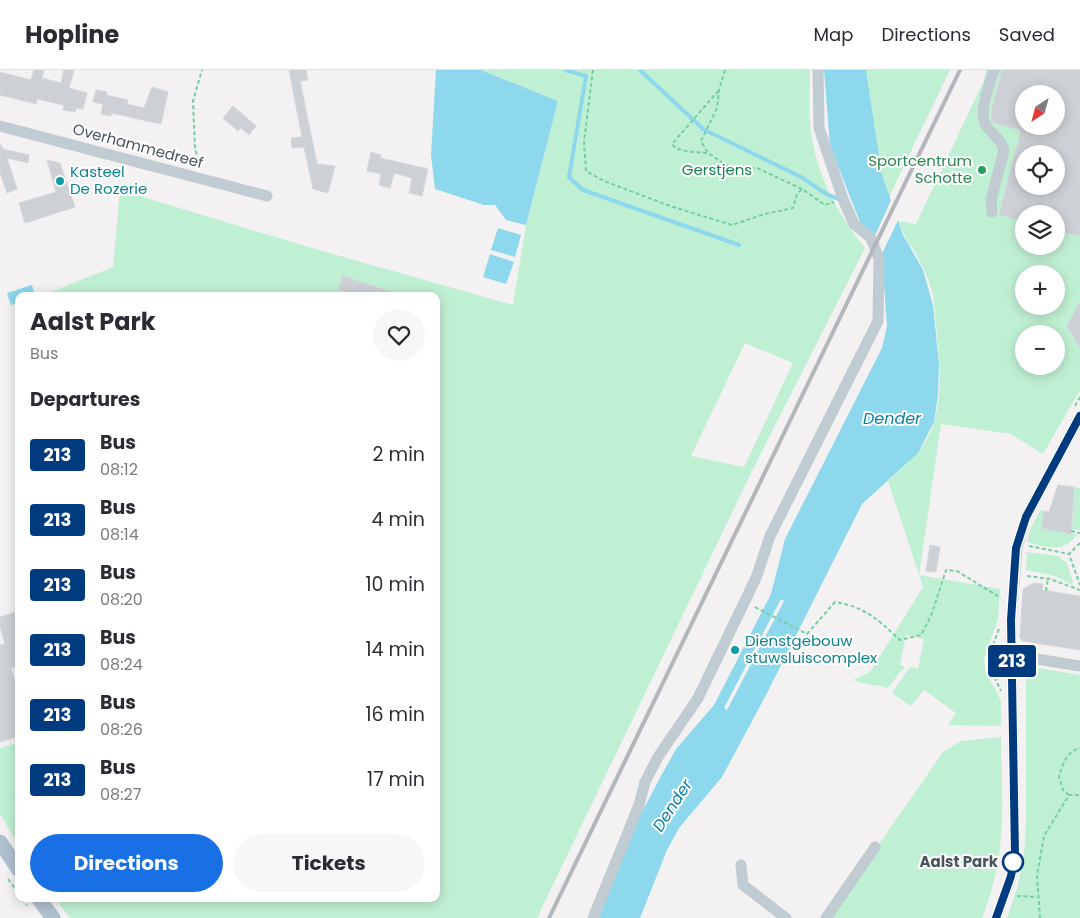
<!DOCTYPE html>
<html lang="en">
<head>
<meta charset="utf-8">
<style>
  body { margin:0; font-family:Poppins,sans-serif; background:#f7f7f7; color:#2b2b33; height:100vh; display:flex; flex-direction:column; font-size:19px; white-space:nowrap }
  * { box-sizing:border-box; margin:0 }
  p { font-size:16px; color:#7c7c81 }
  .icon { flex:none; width:28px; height:28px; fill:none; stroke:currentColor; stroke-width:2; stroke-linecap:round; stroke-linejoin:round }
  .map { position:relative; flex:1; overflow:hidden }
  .sheet { position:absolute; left:15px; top:222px; width:425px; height:610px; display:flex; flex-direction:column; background:#fff; border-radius:10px; box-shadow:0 2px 12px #0003 }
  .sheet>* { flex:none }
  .badge { padding:0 10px; border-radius:4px; font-size:18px; line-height:32px }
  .needle { width:32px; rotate:216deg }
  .fabs { position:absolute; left:1015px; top:15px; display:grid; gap:10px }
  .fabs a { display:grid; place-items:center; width:50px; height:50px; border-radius:50%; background:#fff; box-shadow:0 2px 12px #0003; font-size:25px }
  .map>.badge { position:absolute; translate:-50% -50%; box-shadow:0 0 0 2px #fff }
  h2 { padding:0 15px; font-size:19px; line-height:45px }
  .round { display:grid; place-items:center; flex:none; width:52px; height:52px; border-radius:26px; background:#f7f7f7 }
  .overview { display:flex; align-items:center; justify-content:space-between; height:85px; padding:0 15px }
  h1 { font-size:24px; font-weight:700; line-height:38px }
  .button { display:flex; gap:10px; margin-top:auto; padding:10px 15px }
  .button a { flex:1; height:58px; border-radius:30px; background:#1970e5; color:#fff; font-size:20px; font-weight:700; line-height:58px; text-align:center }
  .button a+a { background:#f7f7f7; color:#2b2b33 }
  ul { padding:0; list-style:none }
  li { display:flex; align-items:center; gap:15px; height:65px; padding:0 15px }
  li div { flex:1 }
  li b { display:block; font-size:19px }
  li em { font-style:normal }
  li .badge { min-width:55px; font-weight:700; text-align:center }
  header { display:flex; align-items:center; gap:30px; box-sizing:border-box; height:70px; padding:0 25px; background:#fff; border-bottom:1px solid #e1e1e2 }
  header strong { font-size:24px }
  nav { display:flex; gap:28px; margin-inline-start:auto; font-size:18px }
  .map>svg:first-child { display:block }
  .green { fill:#c0f0d3; fill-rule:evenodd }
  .water { fill:#8dd8ed; fill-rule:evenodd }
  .pier { fill:#f3f1f1 }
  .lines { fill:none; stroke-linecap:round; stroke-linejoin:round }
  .stream { stroke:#8dd8ed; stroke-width:4 }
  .building { fill:#cdd0d5; stroke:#d5d7dc; fill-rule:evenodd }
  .path { stroke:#77cea4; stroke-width:2; stroke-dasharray:4 2.5; stroke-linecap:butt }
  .minor { stroke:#c1cbd2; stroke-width:11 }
  .major { stroke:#b0c0cf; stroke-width:15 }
  .rail { stroke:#b3b6bb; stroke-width:4 }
  .line-casing { stroke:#fff; stroke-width:11 }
  .line { stroke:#003b80; stroke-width:8 }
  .leisure-dot { fill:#2e9e5b; stroke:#fff; stroke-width:2 }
  .culture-dot { fill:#0f9aa8; stroke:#fff; stroke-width:2 }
  .stop-dot { fill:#fff; stroke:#003b80; stroke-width:2.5 }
  .labels { text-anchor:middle; stroke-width:4; stroke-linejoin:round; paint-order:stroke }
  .street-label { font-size:15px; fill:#48545e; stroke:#fff }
  .leisure-label { font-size:15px; fill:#27864d; stroke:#fff; text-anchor:end }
  .park-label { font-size:15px; fill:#17814d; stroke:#fff }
  .culture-label { font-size:15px; fill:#0d838f; stroke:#fff; text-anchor:start }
  .stop-label { font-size:15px; font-weight:bold; fill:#48545e; stroke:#fff; text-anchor:end }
  .water-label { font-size:16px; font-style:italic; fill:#0c7f9e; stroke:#fff }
</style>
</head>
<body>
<header>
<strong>Hopline</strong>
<nav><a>Map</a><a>Directions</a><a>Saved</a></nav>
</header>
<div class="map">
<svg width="1080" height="848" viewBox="0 0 1080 848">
  <rect width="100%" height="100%" fill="#f3f1f1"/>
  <path class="green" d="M481 0H810C810 20 808 41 811 61 816 104 838 145 865 178L753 399 537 848H70L56 829H436V226H41L113 197 120 120 305 176 513 235 526 155 558 31ZM745 273 793 293 744 397 691 386Z
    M866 0H950L889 127 882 105Z
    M986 0H1080V320L1043 384 1011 364 941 354 919 505 1000 519 998 549 984 589 985 600 1001 631V656L948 655 956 643 924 620 911 636 892 623 910 597 918 599 924 569 906 565 900 595 905 596 888 618C876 614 864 615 853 610L870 602 923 517 919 505 888 411C907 394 927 377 934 352 945 315 937 271 934 234 933 214 921 194 912 177H910L898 151 916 154 984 10ZM1024 24H1056V56H1024ZM1024 84H1056V116H1024ZM1024 144H1056V176H1024ZM1024 204H1056V236H1024ZM1024 264H1056V296H1024Z
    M1074 417 1080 418V460L1072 459Z
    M1041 439 1044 441 1042 458 1077 464C1068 478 1058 479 1042 476 1037 475 1032 474 1027 471L1031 458Z
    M1027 482 1058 486 1067 493 1073 512 1072 515 1055 506 1026 500Z
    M1026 596 1080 605V848H1007L1018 815 1024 784 1026 754Z
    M1001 667C1002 734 1008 784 982 848H828L943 682 961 671Z
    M19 672V776L0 744V678Z"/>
  <path class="water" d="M436 0H481L558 31 526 155 506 150 495 135H484L435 119 431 85Z
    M824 0H866L882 105 903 165 923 200 933 235 939 294 938 325 934 352 918 383 862 434 765 627 722 707 679 758 667 780 640 848H599L634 757 661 706 676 679 714 635 771 524 785 469 882 278 887 256 883 201 862 157 830 76ZM781 529 784 531 727 640 724 638Z
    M498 158 521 165 515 187 491 180Z
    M490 184 514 192 506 214 483 207Z
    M32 215 35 226H19V233L11 235 7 223Z"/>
  <path class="pier" d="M892 128 899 148 880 188 873 170Z"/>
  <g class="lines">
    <path class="stream" d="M565 0 586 6 569 107 583 120 739 175
      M640 0 703 59 801 107 828 125 839 129"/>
  </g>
  <path class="building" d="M34 0H44L42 8 61 13 64 0H74L69 18 87 23 83 39 76 38 75 42 63 40 64 35 37 29 36 34 0 25V2L31 10Z
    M289 0H306L308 10 300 11 317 94 335 96 328 123 313 119 304 77 292 78 291 68 302 67Z
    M1002 0H1080V166L1056 160V144H1024V151L999 145 1021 60 994 53 992 50 991 42ZM1024 24H1056V56H1024ZM1024 84H1056V116H1024Z
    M152 17 168 22 161 54 111 43V46L101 44 103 34 93 32 96 20 107 22 106 25 128 30 127 34 144 38Z
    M233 36 256 56 249 65 241 58 238 61 223 48Z
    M0 74 3 79 29 85 28 93 7 88 17 119 7 123 0 103Z
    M371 82 381 85 380 88 428 99 422 126 409 123 412 108 394 103 390 118 379 115 381 104 367 101Z
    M47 90 60 93 75 137 25 153 19 133 56 122Z
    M342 206 398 224V226H359L338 220Z
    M1080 232V278L1067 256Z
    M1058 415 1074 417 1071 464 1042 458 1044 441 1049 442Z
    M930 475 940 477 936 502 926 501Z
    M1034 513 1043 514 1042 520 1080 526V580L1022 571 1020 567 1023 519Z
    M19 541V596L11 598 19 624V666L0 672V575L5 574 0 557V547Z"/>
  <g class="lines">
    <path class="path" d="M593 0 584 72 586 101 604 111 670 136 732 155 765 144 793 138 797 124 802 119
      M725 0 719 20 717 38 701 71 708 83 729 97 757 98 802 119 825 135 834 132
      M707 83C697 82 676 82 672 74L719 20
      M200 97 195 78 193 31 202 0
      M1075 336 1080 327
      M1071 461 1080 463
      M1080 473 1069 484 1080 515
      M1029 476 1069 484
      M1027 506 1050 509 1080 520
      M1046 521 1048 509
      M755 537 807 564 835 532C866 537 878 550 900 570L921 565 931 546 946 500 957 501 1001 528
      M999 559 987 591 1001 621
      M1069 725 1063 720 1059 707C1062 695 1067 681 1080 678
      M8 809 19 824
      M1017 826 1037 827
      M22 829 27 835
      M1040 848 1037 805 1044 766 1069 725H1080"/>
    <path class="minor" d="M0 56 267 126
      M992 142 991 130 1004 80C1001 69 994 66 988 58 976 45 990 15 994 0
      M1012 585 1080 596
      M741 795 743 815 786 848
      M593 848 639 735 645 712 658 687 698 628 756 508 770 466 878 251 879 189 871 168 854 154 843 129 819 58 818 0
      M826 848 875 777
      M996 848 1011 807 1015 784 1011 550 1017 478 1026 447 1080 346"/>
    <path class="major" d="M0 772 19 800
      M39 829 53 848"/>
    <path class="rail" d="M549 848 960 0"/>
  </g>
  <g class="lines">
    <defs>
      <path id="line" d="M996 848 1011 806 1015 784 1011 550 1016 478 1026 447 1080 346"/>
    </defs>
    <use href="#line" class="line-casing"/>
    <use href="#line" class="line"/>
  </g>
  <circle class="leisure-dot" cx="982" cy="100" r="5"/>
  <g class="culture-dot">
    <circle cx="60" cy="111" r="5"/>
    <circle cx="735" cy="580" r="5"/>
  </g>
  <circle class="stop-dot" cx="1013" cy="792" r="10"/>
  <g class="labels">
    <g class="street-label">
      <text transform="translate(138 76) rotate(15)" y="5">Overhammedreef</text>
    </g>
    <g class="leisure-label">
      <text x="972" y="96">Sportcentrum<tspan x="972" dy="17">Schotte</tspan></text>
    </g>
    <g class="park-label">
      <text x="717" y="105">Gerstjens</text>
    </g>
    <g class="culture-label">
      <text x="70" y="107">Kasteel<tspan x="70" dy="17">De Rozerie</tspan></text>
      <text x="745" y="576">Dienstgebouw<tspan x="745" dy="17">stuwsluiscomplex</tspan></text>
    </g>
    <g class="stop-label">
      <text x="998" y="797">Aalst Park</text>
    </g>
    <g class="water-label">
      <text x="892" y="354">Dender</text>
      <text transform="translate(672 735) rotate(-57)" y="6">Dender</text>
    </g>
  </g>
</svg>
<div class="fabs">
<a><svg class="needle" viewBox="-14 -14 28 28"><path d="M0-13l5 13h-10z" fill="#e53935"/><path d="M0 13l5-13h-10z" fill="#7c7c81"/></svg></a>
<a><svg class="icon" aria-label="locate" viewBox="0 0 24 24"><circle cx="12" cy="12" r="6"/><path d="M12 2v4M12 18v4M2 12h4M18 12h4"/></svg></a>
<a><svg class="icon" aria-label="layers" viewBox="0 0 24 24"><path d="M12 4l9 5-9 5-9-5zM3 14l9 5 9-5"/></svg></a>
<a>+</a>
<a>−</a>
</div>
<b class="badge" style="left:1012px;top:591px;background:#003b80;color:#fff">213</b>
<section class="sheet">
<div class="overview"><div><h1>Aalst Park</h1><p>Bus</p></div><a class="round"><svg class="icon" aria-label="heart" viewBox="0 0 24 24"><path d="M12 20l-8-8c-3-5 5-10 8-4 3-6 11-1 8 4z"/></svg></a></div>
<h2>Departures</h2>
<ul>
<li><span class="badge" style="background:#003b80;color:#fff">213</span><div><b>Bus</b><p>08:12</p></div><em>2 min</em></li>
<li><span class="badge" style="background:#003b80;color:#fff">213</span><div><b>Bus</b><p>08:14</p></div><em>4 min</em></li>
<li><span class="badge" style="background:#003b80;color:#fff">213</span><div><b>Bus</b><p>08:20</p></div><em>10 min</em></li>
<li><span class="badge" style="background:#003b80;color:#fff">213</span><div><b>Bus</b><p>08:24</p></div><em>14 min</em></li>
<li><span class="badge" style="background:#003b80;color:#fff">213</span><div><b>Bus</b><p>08:26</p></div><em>16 min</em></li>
<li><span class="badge" style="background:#003b80;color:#fff">213</span><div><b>Bus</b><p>08:27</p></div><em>17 min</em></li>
</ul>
<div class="button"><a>Directions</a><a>Tickets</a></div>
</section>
</div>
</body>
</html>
